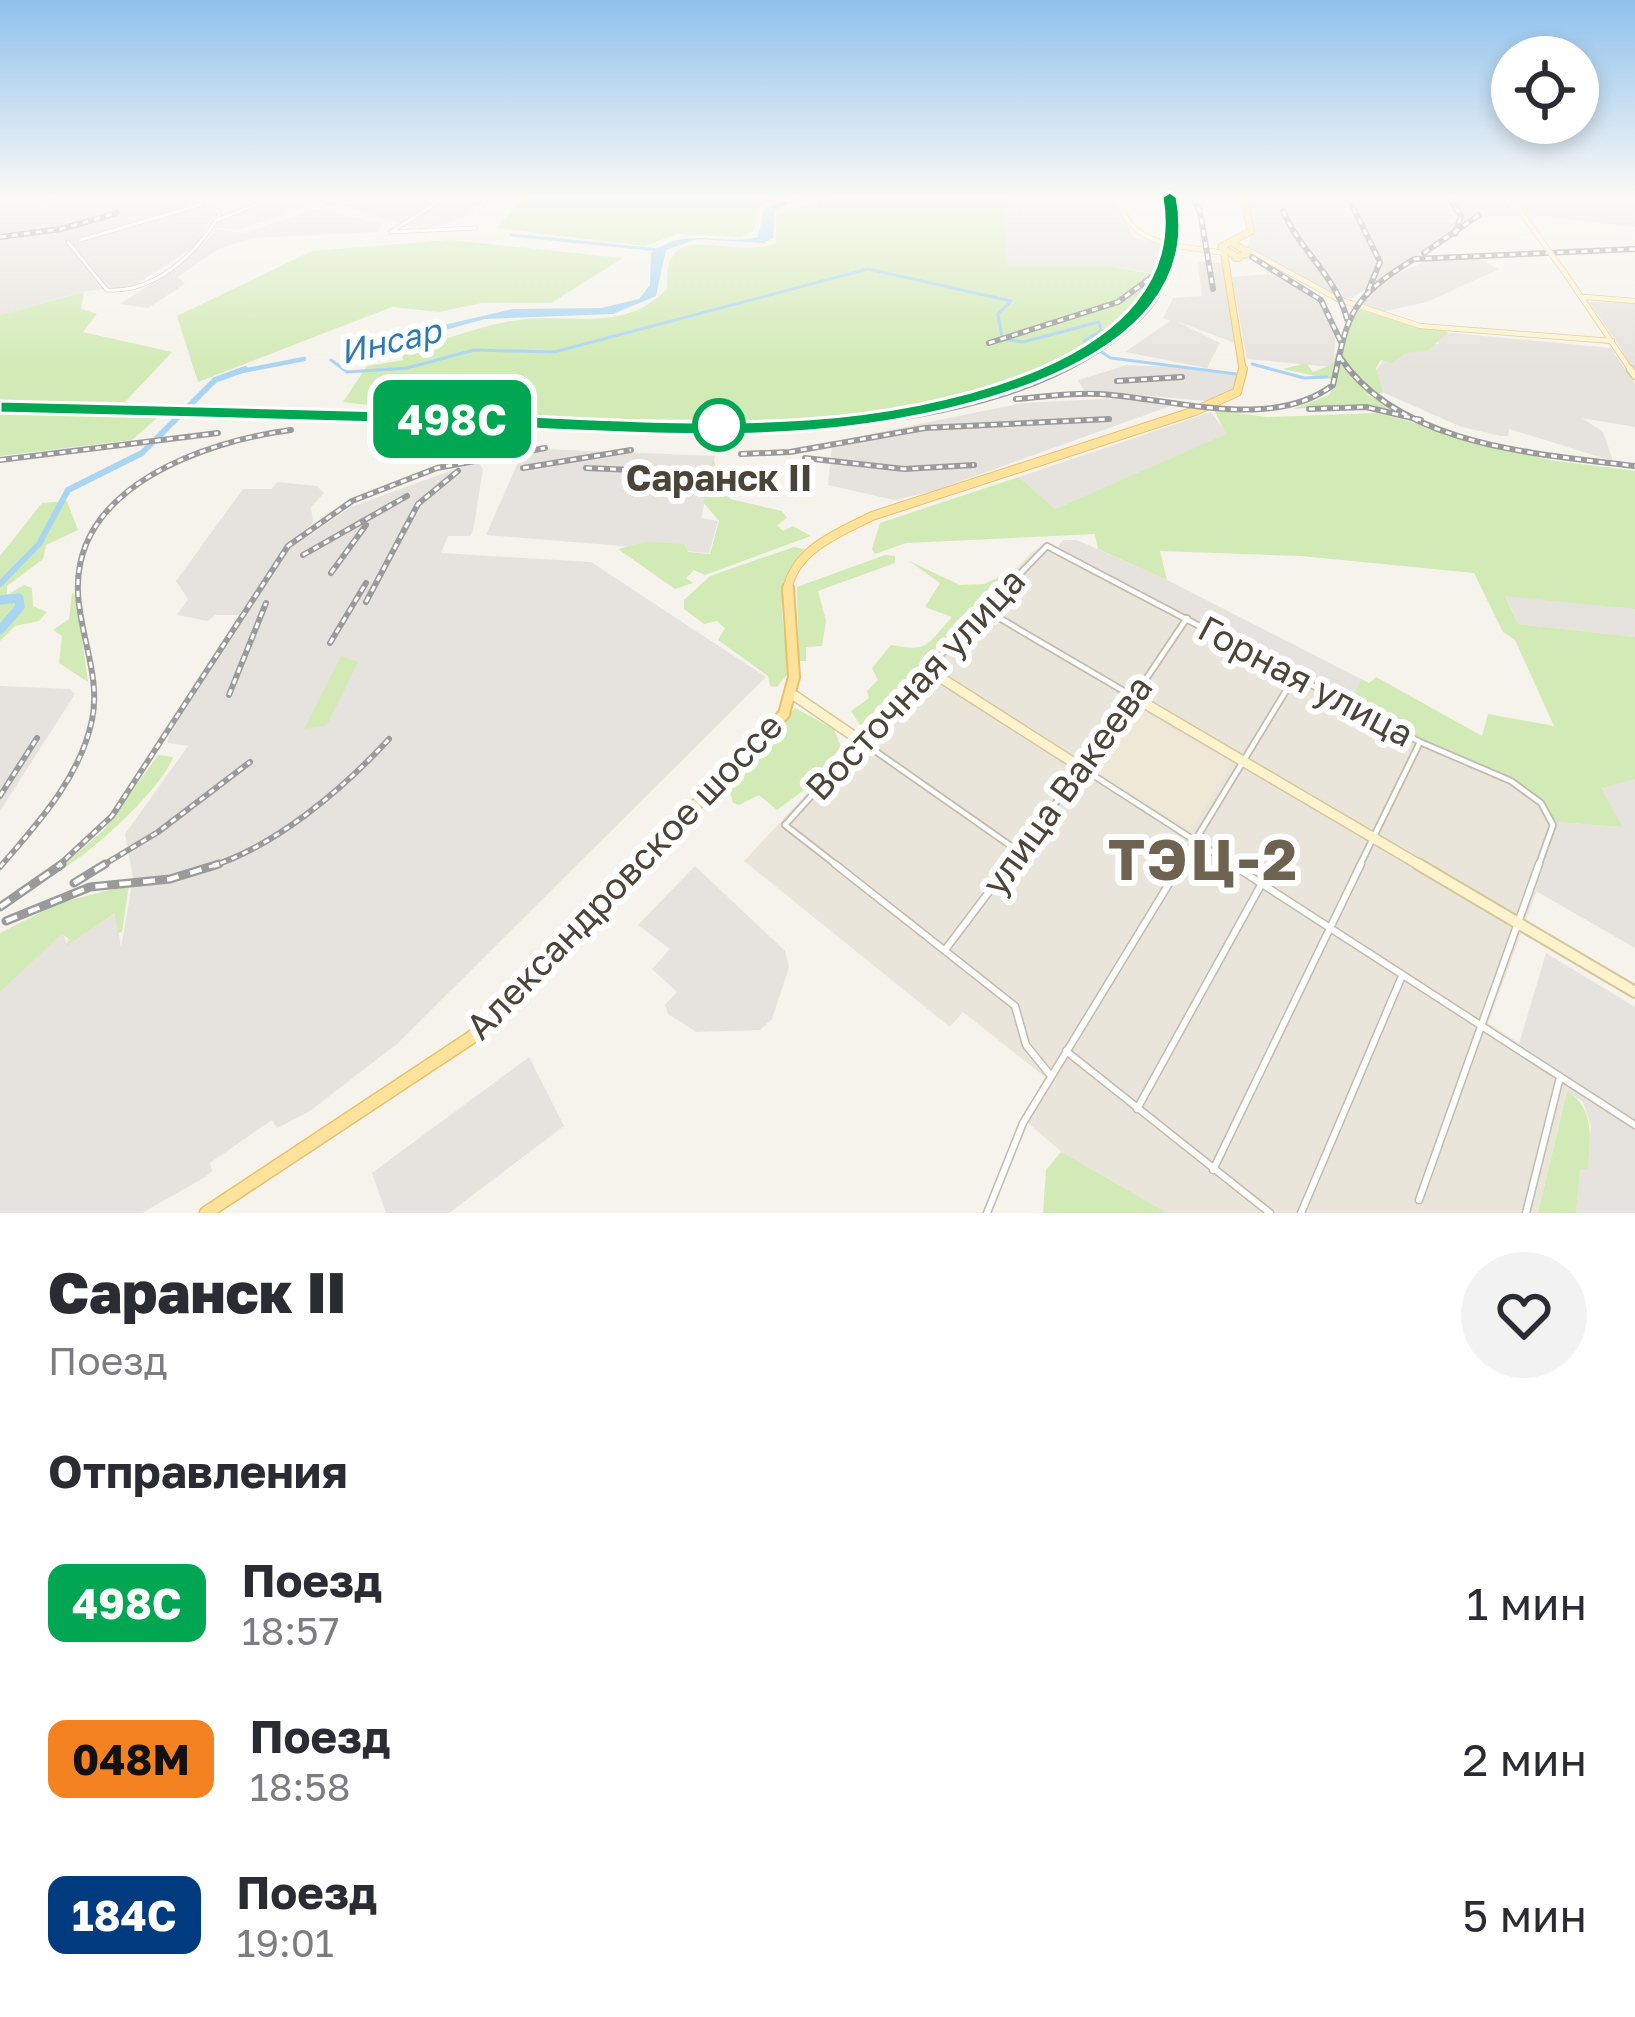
<!DOCTYPE html>
<html lang="ru">
<head>
<meta charset="utf-8">
<style>
  body { margin:0; font-family:"Golos Text",sans-serif; background:#f2f2f3; color:#2b2b33; height:100vh; display:flex; flex-direction:column; font-size:45px; white-space:nowrap }
  * { box-sizing:border-box; margin:0 }
  p { font-size:39px; color:#7c7c81 }
  .icon { flex:none; width:66px; height:66px; fill:none; stroke:currentColor; stroke-width:2; stroke-linecap:round; stroke-linejoin:round }
  .map { position:relative; height:1213px; overflow:hidden }
  .panel { display:flex; flex-direction:column; background:#fff; flex:1 }
  .panel>* { flex:none }
  .badge { padding:0 24px; border-radius:18px; font-size:42px; line-height:78px }
  .buttons { position:absolute; left:1491px; top:36px; display:grid; gap:24px }
  .buttons a { display:grid; place-items:center; width:108px; height:108px; border-radius:50%; background:#fff; box-shadow:0 6px 18px #0003; font-size:60px }
  .map>.badge { position:absolute; translate:-50% -50%; box-shadow:0 0 0 6px #fff }
  h2 { padding:0 48px; font-size:45px; line-height:108px }
  .round { display:grid; place-items:center; flex:none; width:126px; height:126px; border-radius:63px; background:#f2f2f3 }
  .summary { display:flex; align-items:center; justify-content:space-between; height:204px; padding:0 48px }
  h1 { font-size:57px; font-weight:800; line-height:90px }
  ul { padding:0; list-style:none }
  li { display:flex; align-items:center; gap:36px; height:156px; padding:0 48px }
  li div { flex:1 }
  li b { display:block; font-size:45px }
  li em { font-style:normal }
  li .badge { min-width:132px; font-weight:700; text-align:center }
  .map>svg:first-child { display:block }
  .residential { fill:#eae5da }
  .industrial { fill:#e6e2dd }
  .education { fill:#efe8d6 }
  .green { fill:#d2eab5 }
  .water { fill:#a9d4f2 }
  .lines { fill:none; stroke-linecap:round; stroke-linejoin:round }
  .stream { stroke:#a9d4f2; stroke-width:3 }
  .river-far2 { stroke:#a9d4f2; stroke-width:4.5 }
  .river-far1 { stroke:#a9d4f2; stroke-width:6 }
  .river { stroke:#a9d4f2; stroke-width:9 }
  .street-far2-casing { stroke:#c2bbae; stroke-width:4.5 }
  .street-far1-casing { stroke:#c2bbae; stroke-width:8 }
  .street-casing { stroke:#c2bbae; stroke-width:9 }
  .secondary-far3-casing { stroke:#d6c79b; stroke-width:6 }
  .secondary-far2-casing { stroke:#d6c79b; stroke-width:9 }
  .secondary-far1-casing { stroke:#d6c79b; stroke-width:12 }
  .secondary-casing { stroke:#d6c79b; stroke-width:14 }
  .primary-far3-casing { stroke:#e6c16a; stroke-width:8 }
  .primary-far2-casing { stroke:#e6c16a; stroke-width:10 }
  .primary-far1-casing { stroke:#e6c16a; stroke-width:14 }
  .primary-casing { stroke:#e6c16a; stroke-width:15 }
  .street-far2 { stroke:#fff; stroke-width:3 }
  .street-far1 { stroke:#fff; stroke-width:4.5 }
  .street { stroke:#fff; stroke-width:6 }
  .secondary-far3 { stroke:#fff3cd; stroke-width:4.5 }
  .secondary-far2 { stroke:#fff3cd; stroke-width:6 }
  .secondary-far1 { stroke:#fff3cd; stroke-width:9 }
  .secondary { stroke:#fff3cd; stroke-width:10 }
  .primary-far3 { stroke:#ffe39c; stroke-width:6 }
  .primary-far2 { stroke:#ffe39c; stroke-width:8 }
  .primary-far1 { stroke:#ffe39c; stroke-width:10 }
  .primary { stroke:#ffe39c; stroke-width:12 }
  .rail-far1-casing { stroke:#9a9a9a; stroke-width:6 }
  .rail-casing { stroke:#9a9a9a; stroke-width:9 }
  .rail-far1 { stroke:#fff; stroke-width:3; stroke-dasharray:6; stroke-linecap:butt }
  .rail { stroke:#fff; stroke-width:4.5; stroke-dasharray:12; stroke-linecap:butt }
  .secondary-bridge-casing { stroke:#d6c79b; stroke-width:6; stroke-linecap:butt }
  .secondary-bridge { stroke:#fff3cd; stroke-width:4.5 }
  .line { fill:#00a651; stroke:#fff; stroke-width:3 }
  .stop-dot { fill:#fff; stroke:#00a651; stroke-width:6 }
  .labels { text-anchor:middle; stroke-width:12; stroke-linejoin:round; paint-order:stroke }
  .far-water-label { font-size:33px; font-style:italic; fill:#2e7ab2; stroke:#fff }
  .stop-label { font-size:36px; font-weight:bold; fill:#4b4439; stroke:#fff }
  .street-label { font-size:36px; fill:#4b4439; stroke:#fff }
  .near-district-label { font-size:57px; font-weight:bold; letter-spacing:3px; fill:#6e6250; stroke:#fff }
</style>
</head>
<body>
<div class="map">
<svg width="1635" height="1213" viewBox="0 0 1635 1213">
  <rect width="100%" height="100%" fill="#f6f3ec"/>
  <path class="residential" d="M271 197H488L463 218 425 230 341 205 316 203 239 230 215 228 221 217Z
    M1049 543 1456 758 1524 785 1549 808 1558 833 1488 1023 1570 1077 1538 1213H1167L1077 1165 1022 1118 1045 1077 963 1012 950 1027 744 861 1032 552Z"/>
  <path class="industrial" d="M0 197H195L216 214 194 247 132 287 86 291 0 315Z
    M1013 197H1115L1133 237 1167 246 1162 265 1156 274 1110 266H1007L1005 211Z
    M1246 197H1505L1517 216 1474 217 1352 298H1339L1247 247 1254 229Z
    M1515 197H1635V227L1529 215Z
    M316 209 382 224 378 232 252 238 218 249 178 277 185 284 148 308 120 304 162 277 158 275 201 247 216 229 243 233Z
    M1437 256H1473L1499 269 1427 302 1381 312 1357 305 1388 278Z
    M1197 261 1224 264 1238 344 1176 321 1220 343 1207 368 1125 352 1170 321 1163 318 1173 298 1202 296Z
    M1264 264 1327 309 1336 331 1333 367 1247 359 1232 277 1267 274Z
    M1589 302 1635 303V373L1620 347Z
    M1451 333 1611 348 1635 384V427L1582 418 1603 432 1613 461 1509 429 1508 436H1500L1459 426 1380 391 1377 369 1383 361 1417 343 1439 344 1436 336Z
    M1127 365 1172 367 1240 376 1235 390 1206 401 1084 390 1078 380Z
    M1122 398 1176 404 933 491 894 500 828 485 832 446 870 434 1023 403Z
    M1211 412 1227 434 1055 509 1019 477Z
    M543 449 715 456 701 518 718 521 709 553 486 535 523 451Z
    M477 461 483 469 473 531 470 536H448L441 553 591 562 766 677 398 1043 310 1111 277 1128 272 1120 210 1163 212 1171 205 1177 142 1213H0V992L63 933 67 944 116 913 121 948 133 878 125 834 188 746 167 743 169 736 283 553 351 507Z
    M277 482 317 486 324 493 311 507 313 523 282 551 239 615H215L208 621 177 615 188 599 176 581 243 489H272Z
    M1063 540H1077L1167 580 1361 679 1350 702 1058 547Z
    M1505 595 1635 609V637L1518 624Z
    M0 686 70 689 75 694 0 811Z
    M1635 779V948L1536 891 1556 822 1621 827 1602 787Z
    M695 866 785 951 789 967 772 1019 760 1030 696 1032 668 1014 665 1005 677 992 652 969 670 949 638 925Z
    M1546 953 1635 1007V1213H1576L1580 1168H1588L1591 1126 1583 1102 1567 1091 1570 1077 1519 1044Z
    M529 1057 564 1126 449 1213H386L372 1173Z"/>
  <path class="education" d="M1136 707 1232 763 1191 831 1092 769Z"/>
  <path class="green" d="M526 197H777L755 208 754 231 740 237 677 234 645 246 496 228Z
    M832 197H1013L1005 211 1007 266H1110L1162 276C1044 437 803 420 626 419 562 418 498 413 434 408 404 406 373 407 343 402L367 366 403 360 401 350C441 343 479 325 519 320 574 313 624 333 667 289 662 213 731 262 776 243V215Z
    M449 240 623 258 551 303H482L439 312 392 307 198 382 177 316 312 251Z
    M84 292 81 309 97 314 83 332 172 352 125 402 0 401V315Z
    M1355 308 1449 332 1427 351 1406 353 1392 363 1381 360 1376 368 1383 393 1366 394 1405 414 1354 404 1293 409 1329 395 1336 385 1330 379 1283 369 1306 363 1313 372 1333 364 1335 354 1343 352Z
    M26 409 164 412 132 440 0 456V411Z
    M1214 410 1267 417 1378 413 1549 460 1635 471V609L1505 596 1518 624 1635 637V779L1602 788 1622 827 1556 822 1524 785 1456 758 1350 702 1361 679 1369 683 1376 677 1482 736 1488 714 1554 726 1515 640 1503 632 1474 573 1301 556 1160 551 1167 580 1098 549 1095 534 906 543 875 554 872 549 880 523 1019 477 1055 509 1226 434Z
    M713 459 730 499 782 511 787 518 777 525 783 531 793 526 811 536 705 575 694 570 686 578 693 583 675 589 618 549 645 542 684 544 688 552 710 554 719 521 703 502Z
    M67 501 78 530 46 545 43 559 7 586V595L24 585 32 588 33 606 47 612 39 621 15 626 0 641V556L42 503Z
    M794 547 805 549C769 585 784 625 790 671L777 687 770 686 768 676 718 640 725 628 717 621 704 624 684 609V600L710 576Z
    M885 555 895 556V563L818 591 826 621 822 646 806 647V661H799L797 587Z
    M909 561 960 585 984 584 1007 573 862 728 851 711 869 698 867 691 878 680 872 668 891 645C929 652 926 646 952 617L925 607 940 583Z
    M72 593 76 595 88 682 59 663 62 636 53 630 69 619Z
    M341 656 358 662 327 725 304 729Z
    M795 708 834 729 841 747 808 787 777 810 759 795 739 805 733 803 728 785Z
    M158 755 173 757C163 788 84 861 54 873L104 830Z
    M129 885 122 932 118 933 115 913 66 946 69 939 62 934 0 992V933L59 903Z
    M1567 1091C1596 1110 1590 1138 1588 1169H1580L1576 1213H1538Z
    M1061 1152 1167 1213H1043L1046 1170Z"/>
  <path class="water" d="M790 197H810L775 209 773 238 764 243 697 239 666 250 656 296 613 314 485 319 359 354V345L512 309 601 308 639 299 650 285 651 253C688 225 719 247 758 237L764 209Z"/>
  <g class="lines">
    <path class="stream" d="M511 235 659 250
      M1004 339 1023 342 1099 322 1101 331 1084 341 1111 358 1236 374
      M331 360 347 372 407 368 474 350 554 352 868 269 1011 301 998 314 1002 337
      M1252 364 1304 378 1327 377"/>
    <path class="river-far2" d="M237 372 304 359"/>
    <path class="river-far1" d="M0 584 39 544 68 490 142 453 215 380 245 369"/>
    <path class="river" d="M0 600 19 598 20 607 0 630"/>
    <defs>
      <path id="street-far2" d="M446 197 391 232 476 228
        M344 204 359 197
        M217 220 274 197
        M80 240 210 202
        M68 242 107 290C156 293 197 253 220 214L204 197"/>
      <path id="street-far1" d="M984 609 1134 697 1187 618
        M927 669 1047 546 1420 742 1511 781 1541 803 1553 825 1538 867
        M839 867 785 825 861 741 1021 853
        M1007 867 1082 768 1236 867
        M1179 867 1295 676
        M1359 867 1420 742"/>
      <path id="street" d="M835 864 1015 1006 1026 1045 1051 1076
        M1231 864 1635 1125
        M945 950 1010 864
        M1066 1051 1270 1213
        M1137 1109 1261 885
        M1213 1170 1361 864
        M1419 1200 1539 864
        M987 1213 1023 1123 1181 864
        M1301 1213 1402 976
        M1526 1213 1560 1077"/>
      <path id="secondary-far3" d="M1117 197C1132 250 1178 244 1224 253
        M1248 250 1338 299 1420 326 1612 341
        M1567 276 1632 372
        M1585 297 1635 301"/>
      <path id="secondary-far2" d="M1630 369 1635 376"/>
      <path id="secondary-far1" d="M795 696 861 741 927 669 1082 768 1134 697 1423 867"/>
      <path id="secondary" d="M1418 864 1635 992"/>
      <path id="primary-far3" d="M1232 243 1249 253 1235 258
        M1224 253 1243 372
        M1239 258 1221 247 1251 231 1243 197"/>
      <path id="primary-far2" d="M787 591C794 549 839 533 872 516L1195 411 1237 392 1243 369"/>
      <path id="primary-far1" d="M636 867 784 714 794 677 788 588"/>
      <path id="primary" d="M206 1213 472 1037 639 864"/>
    </defs>
    <use href="#street-far2" class="street-far2-casing"/>
    <use href="#street-far1" class="street-far1-casing"/>
    <use href="#street" class="street-casing"/>
    <use href="#secondary-far3" class="secondary-far3-casing"/>
    <use href="#secondary-far2" class="secondary-far2-casing"/>
    <use href="#secondary-far1" class="secondary-far1-casing"/>
    <use href="#secondary" class="secondary-casing"/>
    <use href="#primary-far3" class="primary-far3-casing"/>
    <use href="#primary-far2" class="primary-far2-casing"/>
    <use href="#primary-far1" class="primary-far1-casing"/>
    <use href="#primary" class="primary-casing"/>
    <use href="#street-far2" class="street-far2"/>
    <use href="#street-far1" class="street-far1"/>
    <use href="#street" class="street"/>
    <use href="#secondary-far3" class="secondary-far3"/>
    <use href="#secondary-far2" class="secondary-far2"/>
    <use href="#secondary-far1" class="secondary-far1"/>
    <use href="#secondary" class="secondary"/>
    <use href="#primary-far3" class="primary-far3"/>
    <use href="#primary-far2" class="primary-far2"/>
    <use href="#primary-far1" class="primary-far1"/>
    <use href="#primary" class="primary"/>
    <defs>
      <path id="rail-far1" d="M1191 197 1200 211 1213 289
        M1348 197 1380 262 1368 291
        M1449 197 1461 216 1455 234
        M41 199 52 197
        M1283 211C1300 251 1336 276 1347 319
        M0 237 61 229 117 213
        M1424 253 1479 215
        M1252 257 1321 300 1342 344
        M989 343 1118 302 1160 271
        M1340 357C1398 446 1539 454 1635 466
        M1117 381 1182 377
        M1016 399C1043 397 1072 392 1099 394 1172 398 1271 432 1333 385 1348 314 1349 299 1414 259L1635 249
        M0 408C146 412 292 417 437 421 636 427 988 467 1141 316 1175 283 1173 240 1172 197
        M1309 409 1366 407 1421 420
        M741 454 790 452 925 428 1109 419
        M805 458 904 469 974 465
        M0 460 218 433
        M523 468 631 450
        M586 468 633 470
        M303 555 407 496
        M331 573 366 525
        M366 602 418 504 458 471
        M330 643 366 583
        M229 695 266 603
        M0 796 37 738
        M0 867C37 824 80 778 92 720 101 677 80 636 78 593 73 486 206 441 291 430
        M57 867 112 816 288 546 352 501 437 468 545 448
        M100 867 158 832 250 762
        M209 867C275 847 343 789 389 739"/>
      <path id="rail" d="M74 883 105 864
        M0 907 62 864
        M6 921 90 887 170 879 219 864"/>
    </defs>
    <use href="#rail-far1" class="rail-far1-casing"/>
    <use href="#rail" class="rail-casing"/>
    <use href="#rail-far1" class="rail-far1"/>
    <use href="#rail" class="rail"/>
    <defs>
      <path id="secondary-bridge" d="M1511 198 1567 276"/>
    </defs>
    <use href="#secondary-bridge" class="secondary-bridge-casing"/>
    <use href="#secondary-bridge" class="secondary-bridge"/>
  </g>
  <linearGradient id="sky" x2="0" y2="1"><stop stop-color="#8fc1ec"/><stop offset="0.54" stop-color="#fbfaf6"/><stop offset="1" stop-color="#fbfaf6" stop-opacity="0"/></linearGradient>
  <rect width="1635" height="366" fill="url(#sky)"/>
  <path class="line" d="M1170 192 1177 197C1211 371 934 421 809 431 685 441 544 428 418 424 279 420 139 416 0 413V401C142 404 284 408 426 412 552 415 682 428 807 419 929 411 1191 364 1162 197Z"/>
  <circle class="stop-dot" cx="719" cy="425" r="24"/>
  <g class="labels">
    <g class="far-water-label">
      <text transform="translate(390 341) rotate(-13)" y="12">Инсар</text>
    </g>
    <g class="stop-label">
      <text x="719" y="491">Саранск II</text>
    </g>
    <g class="street-label">
      <text transform="translate(1306 681) rotate(28)" y="13">Горная улица</text>
      <text transform="translate(915 684) rotate(-47)" y="13">Восточная улица</text>
      <text transform="translate(1067 785) rotate(-54)" y="13">улица Вакеева</text>
      <text transform="translate(624 876) rotate(-46)" y="13">Александровское шоссе</text>
    </g>
    <g class="near-district-label">
      <text x="1204" y="880">ТЭЦ-2</text>
    </g>
  </g>
</svg>
<div class="buttons">
<a><svg class="icon" aria-label="locate" viewBox="0 0 24 24"><circle cx="12" cy="12" r="6"/><path d="M12 2v4M12 18v4M2 12h4M18 12h4"/></svg></a>
</div>
<b class="badge" style="left:452px;top:419px;background:#00a651;color:#fff">498С</b>
</div>
<section class="panel">
<div class="summary"><div><h1>Саранск II</h1><p>Поезд</p></div><a class="round"><svg class="icon" aria-label="heart" viewBox="0 0 24 24"><path d="M12 20l-8-8c-3-5 5-10 8-4 3-6 11-1 8 4z"/></svg></a></div>
<h2>Отправления</h2>
<ul>
<li><span class="badge" style="background:#00a651;color:#fff">498С</span><div><b>Поезд</b><p>18:57</p></div><em>1 мин</em></li>
<li><span class="badge" style="background:#f58220;color:#111">048М</span><div><b>Поезд</b><p>18:58</p></div><em>2 мин</em></li>
<li><span class="badge" style="background:#003b80;color:#fff">184С</span><div><b>Поезд</b><p>19:01</p></div><em>5 мин</em></li>
</ul>
</section>
</body>
</html>
